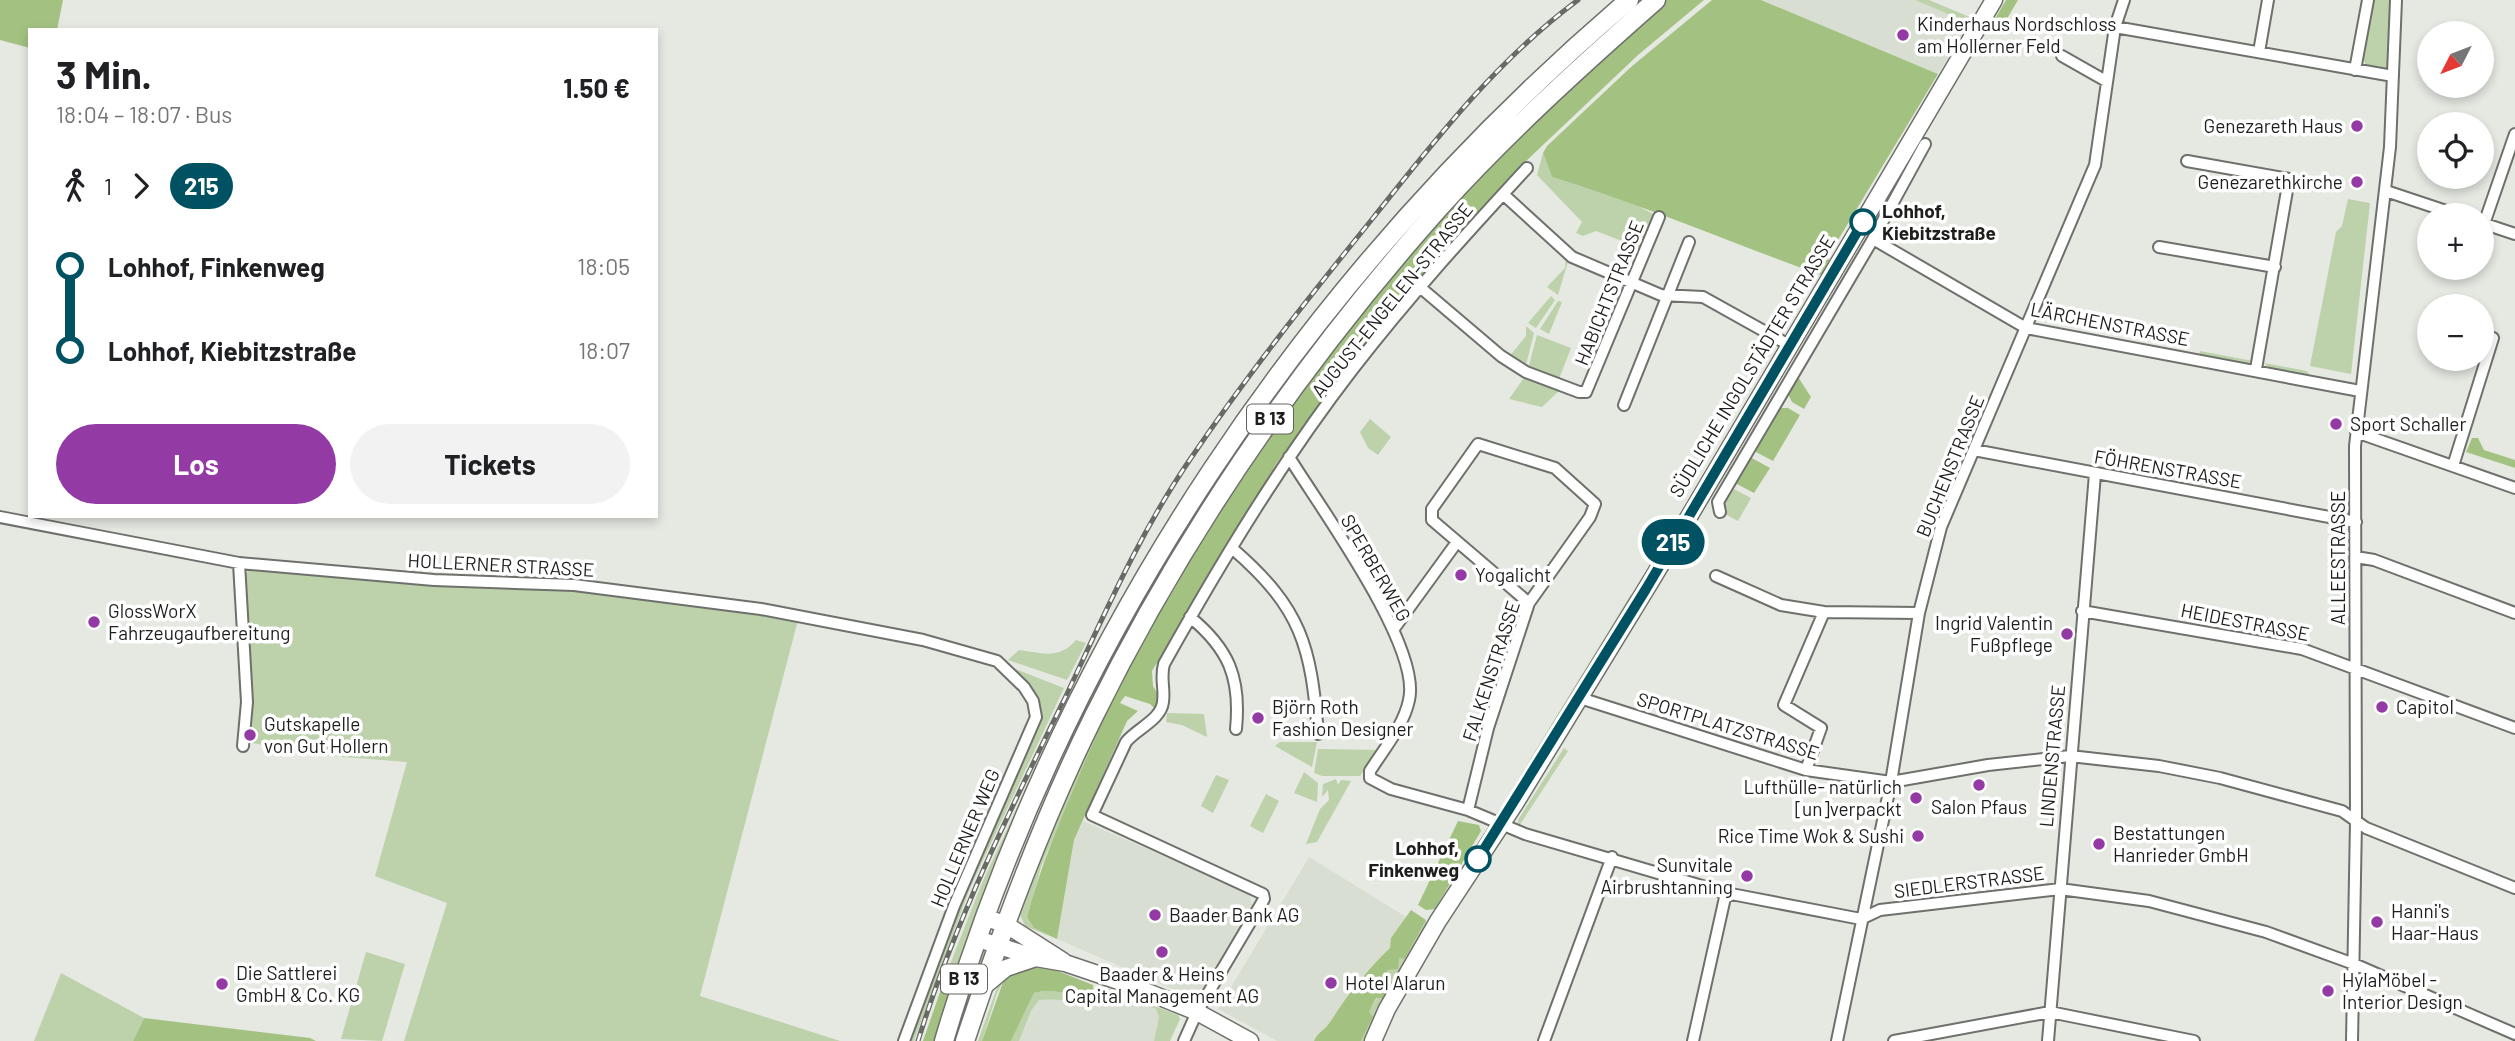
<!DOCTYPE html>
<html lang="de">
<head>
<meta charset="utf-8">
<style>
  body { margin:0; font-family:Barlow,sans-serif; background:#f2f2f2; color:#202124; height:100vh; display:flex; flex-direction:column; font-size:26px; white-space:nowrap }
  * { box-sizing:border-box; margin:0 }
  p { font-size:23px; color:#757577 }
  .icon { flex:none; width:38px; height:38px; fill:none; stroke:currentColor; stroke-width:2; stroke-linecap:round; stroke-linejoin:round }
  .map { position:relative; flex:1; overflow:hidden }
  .drawer { position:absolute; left:28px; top:28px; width:630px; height:490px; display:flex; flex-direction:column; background:#fff; border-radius:0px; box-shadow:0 4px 10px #0003 }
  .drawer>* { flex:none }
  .badge { padding:0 14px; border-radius:23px; font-size:24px; line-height:46px }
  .needle { width:46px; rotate:228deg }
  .controls { position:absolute; left:2417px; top:21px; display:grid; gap:14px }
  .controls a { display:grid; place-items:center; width:77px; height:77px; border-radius:50%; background:#fff; box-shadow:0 4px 10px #0003; font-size:35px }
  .map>.badge { position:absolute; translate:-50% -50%; box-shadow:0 0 0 4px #fff }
  .legs { display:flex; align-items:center; gap:10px; height:77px; padding:0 28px; font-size:23px }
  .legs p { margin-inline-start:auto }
  .overview { display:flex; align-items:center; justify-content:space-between; height:119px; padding:0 28px }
  h1 { font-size:38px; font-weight:700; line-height:52px }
  .primary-button { display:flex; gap:14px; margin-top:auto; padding:14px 28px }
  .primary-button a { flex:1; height:80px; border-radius:42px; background:#943aa5; color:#fff; font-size:28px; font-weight:700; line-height:80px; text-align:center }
  .primary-button a+a { background:#f2f2f2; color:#202124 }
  ul { padding:0 28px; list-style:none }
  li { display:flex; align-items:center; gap:24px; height:84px; font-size:26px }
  li i { display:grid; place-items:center; width:10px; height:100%; margin:0 9px; background:currentColor }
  li i::after { content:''; width:18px; height:18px; margin:-9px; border:5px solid; border-radius:50%; background:#fff }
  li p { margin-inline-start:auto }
  li:first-child i { background:linear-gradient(#0000 50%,currentColor 0) }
  li:last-child i { background:linear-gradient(currentColor 50%,#0000 0) }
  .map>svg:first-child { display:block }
  .built { fill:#d8dfd2 }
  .green { fill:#bdd1aa }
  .forest { fill:#a3c282 }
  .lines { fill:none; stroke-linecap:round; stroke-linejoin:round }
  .street-casing { stroke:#6e716b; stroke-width:14 }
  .secondary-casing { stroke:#6e716b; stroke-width:19 }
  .primary-casing { stroke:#6e716b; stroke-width:21 }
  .street { stroke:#fff; stroke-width:10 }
  .secondary { stroke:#fff; stroke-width:16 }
  .primary { stroke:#fff; stroke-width:18 }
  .rail-casing { stroke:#686a66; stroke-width:5 }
  .rail { stroke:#fff; stroke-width:2.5; stroke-dasharray:8; stroke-linecap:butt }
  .line-1-casing { stroke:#fff; stroke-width:16 }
  .line-1 { stroke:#005262; stroke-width:10 }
  .poi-dot { fill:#943aa5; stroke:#fff; stroke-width:2.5 }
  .stop-1-dot { fill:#fff; stroke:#005262; stroke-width:3.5 }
  .labels { text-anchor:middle; stroke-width:7; stroke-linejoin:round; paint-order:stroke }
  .shield { fill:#fff; stroke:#626261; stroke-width:2 }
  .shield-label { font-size:18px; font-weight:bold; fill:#1e1f1d }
  .poi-label { font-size:19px; fill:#1e1f1d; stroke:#fff; text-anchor:start }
  .stop-label { font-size:19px; font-weight:bold; fill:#1e1f1d; stroke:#fff; text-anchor:start }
  .street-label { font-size:19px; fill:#1e1f1d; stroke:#fff }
</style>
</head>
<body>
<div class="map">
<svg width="2515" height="1041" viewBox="0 0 2515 1041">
  <rect width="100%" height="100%" fill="#e5e9e2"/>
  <path class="built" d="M1761 0H1915L1969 23 1938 74Z
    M1083 821 1249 893 1253 908 1198 1000 1057 939 1074 840Z
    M1309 857 1424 928 1361 1041H1277L1218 1009Z
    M1112 991 1156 1009 1159 1017 1154 1041H1019L1031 1011 1039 1000 1058 998 1095 1002Z"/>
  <path class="green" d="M1638 0H1646L1597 43 1100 686 1097 684 1124 629 1240 438 1391 243 1592 38Z
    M1915 0H1929L1972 18 1969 23Z
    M2373 0H2392L2387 70 2368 69 2363 59Z
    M1543 153 1552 177 1629 201 1655 215 1643 249 1596 231 1583 236 1576 233 1582 222 1537 175Z
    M2348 199 2370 203 2351 374 2310 366 2336 232 2342 226Z
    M1566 256 1569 258 1558 295 1547 287 1565 268Z
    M1551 296 1555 300 1536 328 1528 323Z
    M1558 301 1562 302 1549 334 1540 329Z
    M1526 326 1534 333 1525 369 1509 357 1526 336Z
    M1537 335 1571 348 1559 379 1528 369Z
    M2200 351 2253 361 2243 365 2199 357Z
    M2264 363 2307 371 2311 377 2272 370Z
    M1526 375 1561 389 1542 407 1509 399Z
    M1370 419 1391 437 1378 455 1368 448 1360 432Z
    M1732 488 1751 498 1738 521 1725 514V499Z
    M250 570 574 591 798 620 700 996 840 1041H404L447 903 375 876 407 762 306 754 253 743 244 575Z
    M1631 594 1633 599 1511 795 1509 794Z
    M1076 640 1086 643 1067 680 1008 660 1019 650C1042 653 1059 660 1076 640Z
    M1008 666 1064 688 970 888 914 1041H908L952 920 1030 746 1040 710 1034 692Z
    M1067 700 1070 701 953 991 956 973 947 972 982 883Z
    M1110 701 1041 867 1027 917 1034 928 1057 939 1025 926 1019 912 1050 827Z
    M1087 704 1090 706 1000 914 1027 841Z
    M1167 713 1204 714 1207 737 1182 725 1166 722Z
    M1280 742H1317L1312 767 1275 746Z
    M1564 748 1568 751 1519 826 1518 820Z
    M1318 749 1379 750 1360 776H1322L1314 773Z
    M1304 772 1318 783 1317 802 1294 793Z
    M1216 775 1229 780 1213 813 1201 806Z
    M1336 779 1338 785 1341 780 1351 781 1317 842 1306 844 1320 809 1329 800 1328 790 1322 797 1323 784Z
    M1266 794 1279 801 1263 833 1250 826Z
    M1426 920 1427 928 1364 1041H1361L1373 1018 1369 1012 1388 980 1387 970 1399 958 1406 959Z
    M988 947 958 1041H951L983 949Z
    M366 952 405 964 382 1041 341 1039Z
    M1017 968 1003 982 997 993 982 1041H978L999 982Z
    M61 973 144 1018 133 1041H34Z
    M1109 989 1178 1015 1180 1019 1170 1041H1154L1159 1017 1156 1009 1112 991C1087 1008 1069 997 1039 1000L1031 1011 1019 1041H1011L1034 993C1054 986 1074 999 1094 994L1099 997Z"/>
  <path class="forest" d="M0 0H63L57 30H30V48L0 40Z
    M1665 0H1704L1638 55 1523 164 1370 336 1276 464 1152 671 1153 686 1159 696 1156 710 1150 704 1125 696 1120 703 1138 711 1127 721 1074 840 1057 939 1034 928 1027 917C1040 867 1060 821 1080 773 1203 477 1422 207 1665 0Z
    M1712 0H1761L1938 74 1829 255V264L1821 275C1731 243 1644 205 1552 177L1543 153 1547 146 1631 67Z
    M2006 0H2018L1998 34 1989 29Z
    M1798 377 1811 397 1804 409 1792 402 1788 394Z
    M1779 408H1788L1800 415 1773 461 1754 451Z
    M2472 438H2478L2484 450 2515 460V468L2466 452Z
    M1750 457 1770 468 1754 493 1735 483Z
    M1458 821 1479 825 1481 831 1435 909 1426 910 1418 905Z
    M1411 910 1426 920 1405 959 1399 958 1398 969 1387 970 1390 986 1383 998H1376L1369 1012 1373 1017 1361 1041H1314C1318 1032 1325 1030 1331 1021 1346 996 1368 969 1390 948L1391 938Z
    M1043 965 1093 985 1094 994C1074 999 1054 986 1034 993L1011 1041H982L1003 982 1017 968Z
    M953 969 956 973 937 1041H923L947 972Z
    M144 1018 310 1038 316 1041H133Z"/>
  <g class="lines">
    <defs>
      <path id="street" d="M2115 27 2393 76
        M2259 52 2268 0
        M2062 56 2106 81
        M2355 70 2368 0
        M2187 161 2289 179 2256 369
        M2386 191 2458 215
        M1503 194 1572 257 1661 295 1703 297 1789 345
        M2482 223 2515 234
        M2484 224 2515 134
        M1873 239 2026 328 2360 391
        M2159 247 2275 267
        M1421 288 1501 356 1526 372 1579 392H1586L1659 217
        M1624 405 1689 242
        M2356 432 2515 488
        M1974 450 2356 522
        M1289 457C1319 506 1422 646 1409 700 1404 725 1384 749 1370 771V778L1391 789 1468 810 1525 834 1726 893 1861 919 1880 910 2060 889 2149 901 2266 932 2354 964 2515 1034
        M2453 466 2493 338 2482 335
        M1720 512 1718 502 1873 239 1925 144
        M0 517 239 563 434 580 574 585 761 609 923 640 997 661 1024 687 1033 701 1036 717 954 906 904 1041
        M1233 549C1302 609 1311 646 1318 734
        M2356 557 2374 560 2515 613
        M239 563 247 702 243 746
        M1716 576 1781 605 1824 612 1919 613
        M2082 611 2302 649 2515 728
        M1190 617C1229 649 1241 678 1236 729
        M1393 630 1457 542
        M1580 698 1806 770 1891 782 1988 765 2070 756 2159 766 2220 778 2342 811 2366 828 2515 888
        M1806 770 1821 728 1784 705 1824 612
        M1468 810 1488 728 1529 603 1590 517 1595 504 1555 468 1478 444 1432 509V520L1529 603
        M1184 1041 1197 1012 1264 899 1263 894 1092 815 1126 742C1136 729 1161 720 1163 702 1165 688 1160 678 1164 664 1221 562 1282 461 1353 369 1407 299 1467 233 1527 168
        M1544 1041 1612 857
        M1693 1041 1726 893
        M1837 1041 1891 782 1919 613 1941 527 2095 165 2115 27 2124 0
        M1894 1041 2050 1012 2194 1041
        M2048 1041 2095 474
        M2352 1041 2356 822 2355 446 2390 147 2396 0"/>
      <path id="secondary" d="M986 918 1005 924 1063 961
        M978 939 1036 958 1065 963 1130 985 1197 1012 1250 1041
        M983 987 1006 968 1036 958
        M1373 1041 1387 1009 1438 921 1516 802 1654 576 1994 0"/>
      <path id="primary" d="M944 1041C1064 635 1308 274 1629 0
        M965 1041C1002 930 1042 821 1094 716 1185 531 1303 361 1440 207 1507 133 1581 66 1656 0"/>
    </defs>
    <use href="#street" class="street-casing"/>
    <use href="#secondary" class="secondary-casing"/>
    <use href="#primary" class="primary-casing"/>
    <use href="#street" class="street"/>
    <use href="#secondary" class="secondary"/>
    <use href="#primary" class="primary"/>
    <defs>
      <path id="rail" d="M918 1041C955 921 1011 808 1066 696 1104 615 1140 532 1191 458 1247 375 1310 296 1373 218 1436 139 1496 61 1578 0"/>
    </defs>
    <use href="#rail" class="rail-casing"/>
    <use href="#rail" class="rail"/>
  </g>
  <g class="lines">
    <defs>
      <path id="line-1" d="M1478 859 1646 589 1863 222"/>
    </defs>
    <use href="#line-1" class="line-1-casing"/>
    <use href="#line-1" class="line-1"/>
  </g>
  <g class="poi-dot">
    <circle cx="1903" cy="35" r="7"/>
    <circle cx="2357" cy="126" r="7"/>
    <circle cx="2357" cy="182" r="7"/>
    <circle cx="2336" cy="424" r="7"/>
    <circle cx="1461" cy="575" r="7"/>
    <circle cx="94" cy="622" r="7"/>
    <circle cx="2067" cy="634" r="7"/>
    <circle cx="2382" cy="707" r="7"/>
    <circle cx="1258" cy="718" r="7"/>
    <circle cx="250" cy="735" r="7"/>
    <circle cx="1979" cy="785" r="7"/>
    <circle cx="1916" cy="798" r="7"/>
    <circle cx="1918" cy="836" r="7"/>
    <circle cx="2099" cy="844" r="7"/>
    <circle cx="1747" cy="876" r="7"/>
    <circle cx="1155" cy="915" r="7"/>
    <circle cx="2377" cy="922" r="7"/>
    <circle cx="1162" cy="952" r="7"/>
    <circle cx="1331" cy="983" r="7"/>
    <circle cx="222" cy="984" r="7"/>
    <circle cx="2328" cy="991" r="7"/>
  </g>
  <g class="stop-1-dot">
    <circle cx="1863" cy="222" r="12"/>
    <circle cx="1478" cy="859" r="12"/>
  </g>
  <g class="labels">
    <g class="shield">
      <rect x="1247" y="404.5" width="46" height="29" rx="5"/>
      <rect x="941" y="964.5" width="46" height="29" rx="5"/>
    </g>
    <g class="shield-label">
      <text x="1270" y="425">B 13</text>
      <text x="964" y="985">B 13</text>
    </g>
    <g class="poi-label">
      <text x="1917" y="31">Kinderhaus Nordschloss<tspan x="1917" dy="22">am Hollerner Feld</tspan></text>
      <text x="2343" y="133" text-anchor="end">Genezareth Haus</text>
      <text x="2343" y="189" text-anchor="end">Genezarethkirche</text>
      <text x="2350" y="431">Sport Schaller</text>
      <text x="1475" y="582">Yogalicht</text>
      <text x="108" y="618">GlossWorX<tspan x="108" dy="22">Fahrzeugaufbereitung</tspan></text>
      <text x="2053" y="630" text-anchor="end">Ingrid Valentin<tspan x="2053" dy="22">Fußpflege</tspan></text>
      <text x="1272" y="714">Björn Roth<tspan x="1272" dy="22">Fashion Designer</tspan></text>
      <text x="2396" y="714">Capitol</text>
      <text x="264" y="731">Gutskapelle<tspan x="264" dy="22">von Gut Hollern</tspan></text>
      <text x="1902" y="794" text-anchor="end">Lufthülle- natürlich<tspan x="1902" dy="22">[un]verpackt</tspan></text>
      <text x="1979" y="814" text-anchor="middle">Salon Pfaus</text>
      <text x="2113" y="840">Bestattungen<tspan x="2113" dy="22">Hanrieder GmbH</tspan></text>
      <text x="1904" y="843" text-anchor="end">Rice Time Wok &amp; Sushi</text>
      <text x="1733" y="872" text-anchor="end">Sunvitale<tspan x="1733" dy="22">Airbrushtanning</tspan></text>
      <text x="2391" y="918">Hanni's<tspan x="2391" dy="22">Haar-Haus</tspan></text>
      <text x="1169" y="922">Baader Bank AG</text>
      <text x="236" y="980">Die Sattlerei<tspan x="236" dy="22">GmbH &amp; Co. KG</tspan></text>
      <text x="1162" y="981" text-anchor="middle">Baader &amp; Heins<tspan x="1162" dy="22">Capital Management AG</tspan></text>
      <text x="2342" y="987">HylaMöbel -<tspan x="2342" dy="22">Interior Design</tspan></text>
      <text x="1345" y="990">Hotel Alarun</text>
    </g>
    <g class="stop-label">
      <text x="1882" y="218">Lohhof,<tspan x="1882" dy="22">Kiebitzstraße</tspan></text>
      <text x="1459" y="855" text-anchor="end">Lohhof,<tspan x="1459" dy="22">Finkenweg</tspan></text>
    </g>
    <g class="street-label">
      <text transform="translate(1609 293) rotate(-68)" y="7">HABICHTSTRASSE</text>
      <text transform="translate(1392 300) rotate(-51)" y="7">AUGUST-ENGELEN-STRASSE</text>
      <text transform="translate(2110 324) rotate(11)" y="7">LÄRCHENSTRASSE</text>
      <text transform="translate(1752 366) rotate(-59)" y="7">SÜDLICHE INGOLSTÄDTER STRASSE</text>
      <text transform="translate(1950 466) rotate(-68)" y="7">BUCHENSTRASSE</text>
      <text transform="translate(2168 469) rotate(10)" y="7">FÖHRENSTRASSE</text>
      <text transform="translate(2338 558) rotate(-90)" y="7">ALLEESTRASSE</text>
      <text transform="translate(501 565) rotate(3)" y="7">HOLLERNER STRASSE</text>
      <text transform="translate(1376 568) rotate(60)" y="7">SPERBERWEG</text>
      <text transform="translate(2245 622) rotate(11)" y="7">HEIDESTRASSE</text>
      <text transform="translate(1491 671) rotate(-72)" y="7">FALKENSTRASSE</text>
      <text transform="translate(1728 726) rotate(17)" y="7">SPORTPLATZSTRASSE</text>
      <text transform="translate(2052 756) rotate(-85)" y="7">LINDENSTRASSE</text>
      <text transform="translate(965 838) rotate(-67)" y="7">HOLLERNER WEG</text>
      <text transform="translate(1969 882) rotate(-7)" y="7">SIEDLERSTRASSE</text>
    </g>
  </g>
</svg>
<div class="controls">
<a><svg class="needle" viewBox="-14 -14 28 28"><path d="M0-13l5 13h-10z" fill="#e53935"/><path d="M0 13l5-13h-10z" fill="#757577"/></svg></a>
<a><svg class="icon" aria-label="locate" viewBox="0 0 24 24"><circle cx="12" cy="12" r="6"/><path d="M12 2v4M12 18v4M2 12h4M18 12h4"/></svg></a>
<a>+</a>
<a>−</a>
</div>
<b class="badge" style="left:1673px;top:542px;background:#005262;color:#fff">215</b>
<section class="drawer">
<div class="overview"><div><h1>3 Min.</h1><p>18:04 – 18:07 · Bus</p></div><b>1.50 €</b></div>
<div class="legs"><svg class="icon" aria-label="walk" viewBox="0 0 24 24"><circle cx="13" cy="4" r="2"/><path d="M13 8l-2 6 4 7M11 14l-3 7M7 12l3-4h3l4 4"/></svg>1<svg class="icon" aria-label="forward" viewBox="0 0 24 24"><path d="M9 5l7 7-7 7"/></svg><b class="badge" style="background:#005262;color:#fff">215</b></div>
<ul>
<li><i style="color:#005262"></i><b>Lohhof, Finkenweg</b><p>18:05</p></li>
<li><i style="color:#005262"></i><b>Lohhof, Kiebitzstraße</b><p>18:07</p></li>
</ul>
<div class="primary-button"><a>Los</a><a>Tickets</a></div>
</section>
</div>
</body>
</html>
